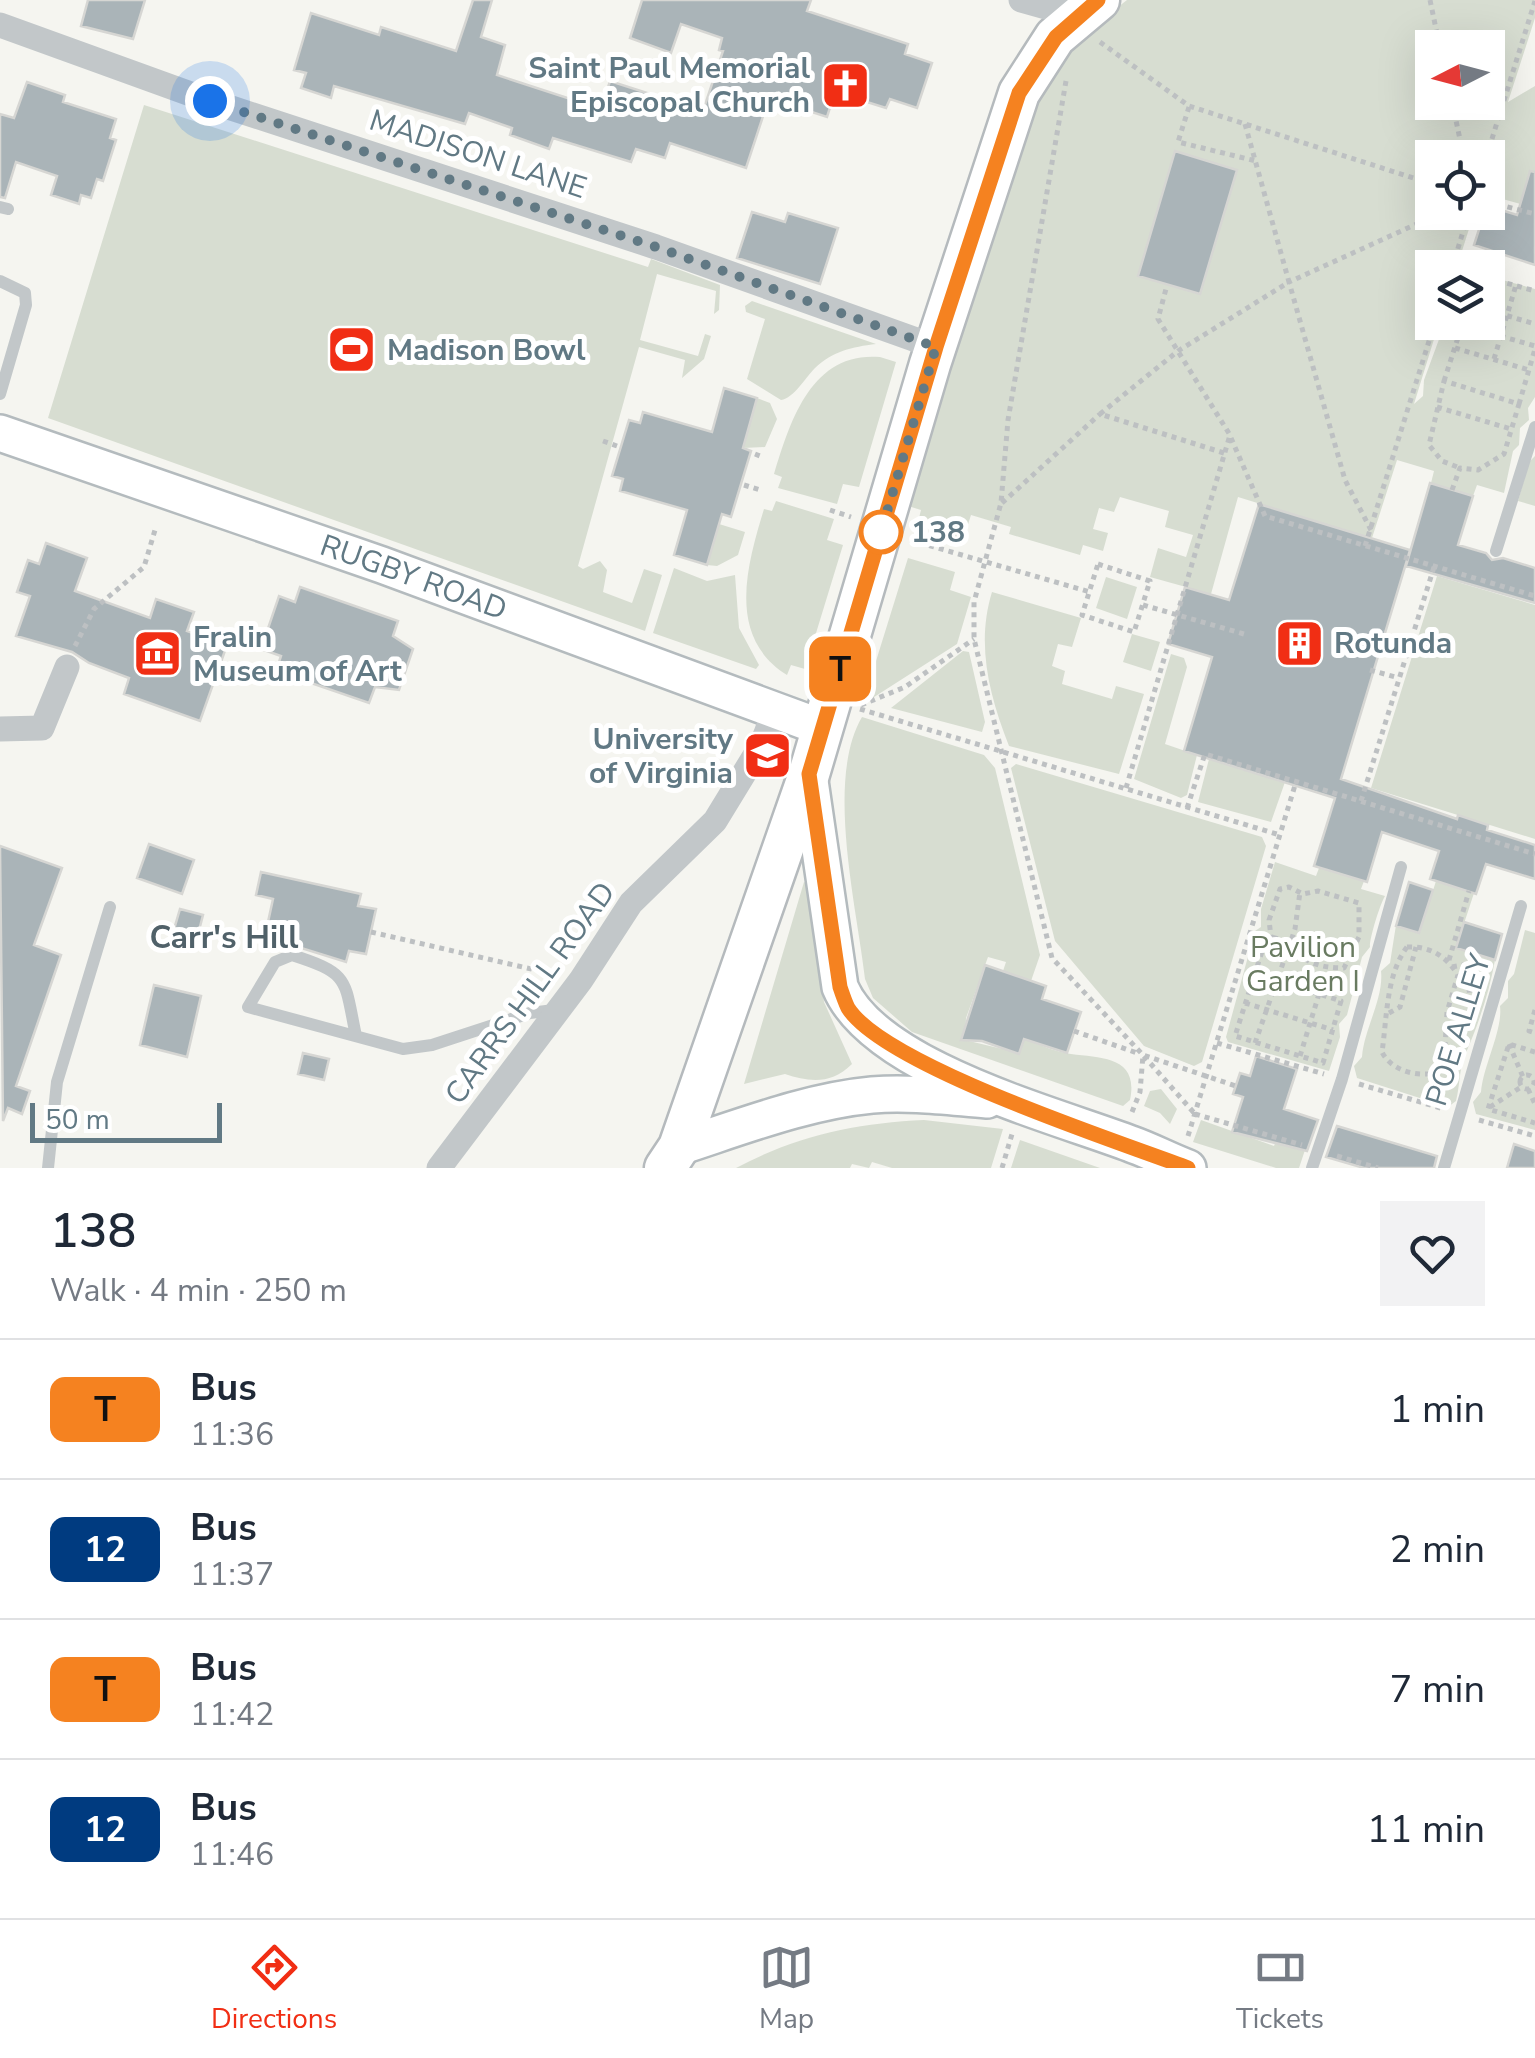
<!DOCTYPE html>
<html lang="en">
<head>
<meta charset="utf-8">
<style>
  body { margin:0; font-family:"Nunito Sans",sans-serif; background:#f2f2f3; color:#1f2937; height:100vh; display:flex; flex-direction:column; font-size:38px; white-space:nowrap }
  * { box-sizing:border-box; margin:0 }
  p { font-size:32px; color:#747a83 }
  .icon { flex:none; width:55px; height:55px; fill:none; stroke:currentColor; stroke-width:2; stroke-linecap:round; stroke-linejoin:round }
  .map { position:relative; height:1168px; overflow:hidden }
  .sheet { display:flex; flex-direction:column; background:#fff; flex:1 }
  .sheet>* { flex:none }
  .badge { padding:0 20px; border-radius:15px; font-size:35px; line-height:65px }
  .needle { width:65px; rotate:264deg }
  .buttons { position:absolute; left:1415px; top:30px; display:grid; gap:20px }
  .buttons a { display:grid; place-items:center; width:90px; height:90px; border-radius:0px; background:#fff; box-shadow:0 10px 40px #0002; font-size:50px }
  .scale { position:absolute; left:30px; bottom:25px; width:192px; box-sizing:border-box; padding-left:10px; border:5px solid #617984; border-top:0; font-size:28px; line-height:35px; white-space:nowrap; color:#617984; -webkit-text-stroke:8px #fff; paint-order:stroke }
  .you { position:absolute; width:50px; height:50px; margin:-25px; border:8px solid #fff; border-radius:50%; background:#1a73e8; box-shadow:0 0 0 15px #1a73e833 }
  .map>.badge { position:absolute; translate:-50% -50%; box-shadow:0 0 0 5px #fff }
  .round { display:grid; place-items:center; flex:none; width:105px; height:105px; border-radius:0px; background:#f2f2f3 }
  .summary { display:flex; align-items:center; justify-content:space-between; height:170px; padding:0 50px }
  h1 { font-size:48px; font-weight:600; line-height:75px }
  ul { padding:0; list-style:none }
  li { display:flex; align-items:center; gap:30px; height:140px; padding:0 50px; border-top:2px solid #e0e1e3 }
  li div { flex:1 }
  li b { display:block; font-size:38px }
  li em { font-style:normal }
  li .badge { min-width:110px; font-weight:700; text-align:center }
  .tabs { display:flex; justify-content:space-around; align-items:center; height:140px; border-top:2px solid #e0e1e3; background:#fff; font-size:28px; color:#747a83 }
  .tabs a { display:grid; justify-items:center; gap:5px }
  .tabs .selected { color:#f12e14 }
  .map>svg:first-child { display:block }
  .green { fill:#d7ddd1; fill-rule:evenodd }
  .building { fill:#aab4b8; stroke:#d6d6d3; stroke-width:2.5 }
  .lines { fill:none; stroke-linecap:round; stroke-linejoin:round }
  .secondary-casing { stroke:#b4bbbe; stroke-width:40 }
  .primary-casing { stroke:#b5babd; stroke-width:45 }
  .path { stroke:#bdc0c2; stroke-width:5; stroke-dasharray:5 5; stroke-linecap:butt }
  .lane { stroke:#c2c7c9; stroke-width:12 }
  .street { stroke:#c2c7c9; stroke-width:25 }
  .secondary { stroke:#fff; stroke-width:35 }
  .primary { stroke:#fff; stroke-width:40 }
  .line-casing { stroke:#fff; stroke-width:22 }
  .line { stroke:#f58220; stroke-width:15 }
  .walk { stroke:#617984; stroke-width:10; stroke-dasharray:0 18 }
  .stop-dot { fill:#fff; stroke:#f58220; stroke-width:5 }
  .labels { text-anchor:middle; stroke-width:10; stroke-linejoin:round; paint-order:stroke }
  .poi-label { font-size:30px; font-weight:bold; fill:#617984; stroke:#fff; text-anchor:start }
  .street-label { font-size:30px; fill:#617984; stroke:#fff }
  .stop-label { font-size:30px; font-weight:bold; fill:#617984; stroke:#fff; text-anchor:start }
  .park-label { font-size:30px; fill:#697b61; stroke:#fff }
  .neighbourhood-label { font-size:32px; font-weight:bold; fill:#506169; stroke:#fff }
</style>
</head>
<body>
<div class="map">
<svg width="1535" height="1168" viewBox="0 0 1535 1168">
  <rect width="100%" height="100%" fill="#f5f5f0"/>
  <path class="green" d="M1127 0H1535V18L1508 102 1535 86V208L1488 195V158H1432V212L1474 213 1457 267 1432 268V322L1439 323 1414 404 1423 396 1424 380 1445 323 1488 322V276L1535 289V397L1528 408 1529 420 1520 428 1519 445 1513 451 1504 493 1477 485 1473 496 1431 483 1434 471 1397 460 1372 538 1238 497 1211 594 1150 577 1158 548 1186 557 1193 535 1165 527 1169 511 1120 497 1114 512 1099 508 1093 529 1108 533 1103 551 1083 545 1080 555 1009 534 1011 527 971 515 963 540 917 526 921 510 908 506 1029 106 1072 43ZM1432 48H1488V102H1432Z
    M144 105 648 267 651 259 720 285 719 310 714 314 716 291 657 274 640 340 698 356 705 334 711 336 704 359 682 378 685 360 639 347 578 566 583 569 600 561 607 570 603 592 632 603 644 569 662 575 645 631 48 418Z
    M752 301 876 344C852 347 833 351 815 368 805 378 794 398 781 400L747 379 765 319 746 312 745 306Z
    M880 357 896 362 859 487 843 484 837 504 778 488 782 477 774 474C790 422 811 351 880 357Z
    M757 398 770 403 777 419 765 447 743 448Z
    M1535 456V506L1518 501 1529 462Z
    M776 501 834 519 827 540 843 545 805 669 791 665 787 675C726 637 747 565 764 509L772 511Z
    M719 524 745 532 738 555 717 566 707 565Z
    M908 558 955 572 950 590 971 597 957 644 871 699 867 690Z
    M674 568 707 581 735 575 739 628 759 665 756 669 653 633Z
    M1437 576 1535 605V839L1371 788Z
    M1106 577 1137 587 1127 619 1096 608Z
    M992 592 1081 618 1072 647 1058 644 1052 666 1065 671 1062 684 1112 699 1116 686 1144 694 1119 774 1009 746C989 695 976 644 992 592Z
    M1132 634 1160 642 1151 671 1123 662Z
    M963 651 969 652 985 722 982 732 891 708Z
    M1171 654 1184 658 1187 667 1165 744 1197 755 1187 795 1181 798 1134 779Z
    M862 717 984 755 995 768 1040 955 1031 981 1003 971 1006 962 988 957 966 1018 965 1040 1019 1053 1024 1039C1039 1044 1055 1052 1071 1054 1103 1058 1139 1057 1130 1100L1123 1106 912 1032 873 998 865 979C857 907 825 780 862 717Z
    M1209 759 1285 782 1271 822 1198 802Z
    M1016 764 1262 837 1266 846 1202 1062 1194 1066 1144 1046 1055 941 1011 768Z
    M1275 862 1316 876 1319 868 1364 881 1361 889 1385 896C1380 904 1369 940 1370 947L1362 957 1347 1015 1339 1024 1340 1037 1329 1071 1228 1042 1226 1037 1255 931 1261 927V909Z
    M1436 881 1474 893 1456 948 1495 960C1489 994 1478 1025 1465 1055 1459 1069 1460 1086 1456 1101L1448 1107 1357 1078 1354 1066 1362 1057C1364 1029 1384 998 1381 971L1390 963 1396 925 1420 932Z
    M804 882 812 887 824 1002 852 1064C831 1085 809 1082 785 1074L744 1084Z
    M1525 930 1535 933V1130L1476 1114 1473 1102 1481 1092C1483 1066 1503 1030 1500 1006L1508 998V981L1514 974Z
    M1161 1089 1177 1109 1170 1124 1160 1113 1144 1106 1150 1091Z
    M924 1120 1003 1129 991 1168H892L872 1162 869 1168 852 1164 850 1168H736C796 1136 856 1123 924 1120Z
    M1201 1120 1274 1146 1276 1141 1305 1150 1299 1168H1276L1193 1142Z
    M1020 1140 1100 1168H1011Z"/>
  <path class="building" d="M88 0H145L133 39 81 26Z
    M473 0H492L481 37 505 45 497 75 601 109 610 81 703 111 723 51 719 50 722 38 681 24 671 53 630 38 642 0H811L807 11 908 44 905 54 932 63 917 108 890 99 886 108 835 92 827 117 769 98 746 168 670 143 665 158 636 149 631 162 553 138 549 149 510 135 512 128 469 113 465 124 334 86 331 98 301 88 306 73 294 70 311 13 379 35 381 27 456 51Z
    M27 82 65 95 63 102 116 119 110 138 116 140 103 181 97 179 91 198 81 195 79 204 51 195 57 176 16 162 5 198 0 197V114L14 118Z
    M1175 151 1237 170 1200 294 1138 276Z
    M1530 171 1535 172V265L1474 245 1483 217 1488 219V206L1517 215Z
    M752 212 785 222 788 213 838 228 820 284 737 258Z
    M724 388 757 398 743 448 751 451 731 517 722 514 707 565 674 555 687 510 620 491 623 479 612 476 629 420 640 423 643 412 712 432Z
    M1430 483 1473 496 1458 545 1486 553 1492 560 1503 558 1535 568V603L1406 566Z
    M1259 504 1410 550 1341 779 1457 819 1458 815 1488 825 1487 830 1535 845V879L1486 864 1476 894 1430 879 1439 851 1382 832 1367 882 1314 866 1335 798 1184 751 1212 657 1168 644 1185 587 1229 600Z
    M46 543 87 558 75 591 150 618 156 599 194 612 187 631 227 645 200 721 124 694 129 678 89 663 72 652 16 636 30 596 17 592 28 560 39 564Z
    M300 587 398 621 393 636 413 649 399 690 375 687 369 703 276 671 281 656 261 649 279 596 295 602Z
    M149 844 194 860 182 894 137 878Z
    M0 846 62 868 34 945 61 955 16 1086 30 1091 22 1114 8 1108 3 1121Z
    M261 872 361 894 358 906 376 909 366 954 349 951 346 962 295 946 280 949 285 925 268 922 273 899 256 895Z
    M1409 882 1433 890 1419 933 1396 926Z
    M180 909 203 915 194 950 170 943Z
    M1464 922 1502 934 1495 960 1456 948Z
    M985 965 1046 986 1042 999 1081 1012 1067 1053 1024 1039 1019 1054 982 1041 961 1040Z
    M154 985 201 996 187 1057 140 1045Z
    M303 1053 329 1059 324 1080 298 1074Z
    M1256 1056 1297 1069 1284 1109 1318 1120 1307 1151 1232 1132 1243 1097 1233 1094 1240 1073 1250 1076Z
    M1337 1126 1437 1156 1434 1168H1364L1326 1157Z
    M1514 1144 1535 1151V1168H1507Z"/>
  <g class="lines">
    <defs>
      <g id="secondary">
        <path id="s1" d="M0 433 382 565 823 728"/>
        <path d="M809 774 840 987C874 1068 1052 1114 1131 1144 1151 1151 1169 1161 1188 1168"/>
        <path d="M679 1147C741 1127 807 1101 872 1095 911 1092 948 1097 987 1100"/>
      </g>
      <path id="primary" d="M665 1168 679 1147 809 774 930 364 1019 93 1055 37 1099 0"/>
    </defs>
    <use href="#secondary" class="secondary-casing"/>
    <use href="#primary" class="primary-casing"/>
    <path class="path" d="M1430 0 1440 48
      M1100 42 1189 106 1432 184
      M1066 81 1008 420 1001 503 974 602V639L1052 958 1143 1055 1236 1086
      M1452 102 1464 158
      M1189 107 1178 142 1256 161
      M1486 158 1535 1
      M1488 202 1535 214
      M1452 268 1469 212
      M1488 278 1535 291
      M1488 310 1535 324
      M1462 325 1535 346
      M1455 348 1529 370
      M1494 359 1516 285
      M1444 381 1462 325
      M1519 404 1535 349
      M1437 407 1511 429
      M1231 438 1265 516 1535 596
      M603 441 617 446
      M1224 453 1100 414 1178 351 1289 282 1245 124
      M755 454 760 456
      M744 485 760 490
      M1452 490 1460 468 1478 470 1504 454 1519 404 1444 381 1429 445 1442 461 1460 468
      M1002 503 1100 414
      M830 510 851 517
      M1371 530 1345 480 1289 282 1443 212
      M910 540 1090 592
      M1365 546 1435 322
      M1098 564 1150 581 1134 632 1082 615Z
      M1143 605 1244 634
      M75 646 94 609 144 567 155 530
      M1370 670 1399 678
      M861 705 905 687 974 639
      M860 709 1280 835
      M1126 788 1230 435 1158 319 1167 285
      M1361 801 1434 567
      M1187 808 1205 754 1535 854
      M371 932 553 974
      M1407 947C1430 946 1446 956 1458 975L1447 1012 1444 1063 1438 1072C1419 1078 1391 1071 1382 1052 1387 1018 1386 975 1407 947Z
      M1449 960 1469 891
      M1452 967 1468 964 1470 1006
      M1255 974 1341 1001 1323 1063 1235 1036 1264 945 1271 937 1269 920 1280 889 1289 887 1303 894 1318 891 1359 903V937L1344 968C1320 968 1300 962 1287 941L1271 937
      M1245 1003 1333 1030
      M1535 1010 1529 1031 1535 1033
      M1389 1013 1400 1007 1416 947
      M1074 1031 1140 1054
      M1445 1034 1459 1032 1465 1021
      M1217 1043 1324 1074
      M1255 1043 1295 929 1300 892
      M1509 1044 1523 1077
      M1535 1052 1509 1044 1488 1109 1535 1123
      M1300 1056 1319 994
      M1430 1075 1445 1085 1451 1080
      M1520 1082a7 7 0 1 1 14 0a7 7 0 1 1-14 0Z
      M1359 1084 1444 1109
      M1528 1089 1535 1104
      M1433 1106 1440 1083
      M1490 1107 1521 1087
      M1132 1112 1140 1092 1143 1055 1195 1114
      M1195 1114 1302 1145
      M1479 1120 1535 1136
      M1188 1136 1296 782
      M1337 1156 1378 1168
      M1002 1168 1012 1134"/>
    <path class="lane" d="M0 207 8 209
      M0 281 25 293 26 305 0 394
      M1496 551 1535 427
      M356 1036C344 979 351 974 292 955L275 962 248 1007 403 1049 432 1045 530 1013 554 1010
      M48 1168 57 1082 110 907
      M1312 1168 1342 1079 1401 867
      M1444 1168 1521 906"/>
    <path class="street" d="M1021 0 1078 16
      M0 25 210 101 656 247 936 347
      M0 729 42 728 67 667
      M439 1168 581 980 631 903 715 821 762 744 775 710"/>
    <use href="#secondary" class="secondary"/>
    <use href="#primary" class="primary"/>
  </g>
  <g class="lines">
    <defs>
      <path id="line" d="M1098 0 1056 37 1019 93 936 347 809 774 840 987C842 993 845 1002 848 1008 885 1066 1117 1141 1188 1168"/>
    </defs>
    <use href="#line" class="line-casing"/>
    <use href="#line" class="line"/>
    <path class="walk" d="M210 101 656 247 936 347 881 532"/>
  </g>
  <defs>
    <symbol id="church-square" viewBox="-11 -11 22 22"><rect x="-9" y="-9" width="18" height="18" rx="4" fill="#f12e14" stroke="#fff"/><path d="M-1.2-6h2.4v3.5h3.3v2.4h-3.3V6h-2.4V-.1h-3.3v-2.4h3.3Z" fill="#fff"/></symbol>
    <symbol id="stadium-square" viewBox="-11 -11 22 22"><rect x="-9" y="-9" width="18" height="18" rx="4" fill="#f12e14" stroke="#fff"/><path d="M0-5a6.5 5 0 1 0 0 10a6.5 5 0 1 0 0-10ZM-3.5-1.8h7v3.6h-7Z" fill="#fff"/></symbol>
    <symbol id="building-square" viewBox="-11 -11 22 22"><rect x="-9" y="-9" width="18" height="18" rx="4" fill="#f12e14" stroke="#fff"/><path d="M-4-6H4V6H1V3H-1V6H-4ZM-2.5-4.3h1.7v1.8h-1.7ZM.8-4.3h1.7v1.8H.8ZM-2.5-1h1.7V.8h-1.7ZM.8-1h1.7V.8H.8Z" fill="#fff"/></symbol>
    <symbol id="museum-square" viewBox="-11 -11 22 22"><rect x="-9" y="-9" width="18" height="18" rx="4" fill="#f12e14" stroke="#fff"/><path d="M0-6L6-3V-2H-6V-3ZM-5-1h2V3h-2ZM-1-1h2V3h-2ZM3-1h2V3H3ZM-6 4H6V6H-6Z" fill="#fff"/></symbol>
    <symbol id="university-square" viewBox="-11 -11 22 22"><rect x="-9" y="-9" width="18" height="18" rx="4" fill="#f12e14" stroke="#fff"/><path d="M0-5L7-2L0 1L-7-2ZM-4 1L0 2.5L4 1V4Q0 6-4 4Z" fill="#fff"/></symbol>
  </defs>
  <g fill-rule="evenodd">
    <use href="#church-square" x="818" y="58" width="55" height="55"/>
    <use href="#stadium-square" x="324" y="322" width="55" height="55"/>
    <use href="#building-square" x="1272" y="616" width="55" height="55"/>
    <use href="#museum-square" x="130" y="626" width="55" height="55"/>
    <use href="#university-square" x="740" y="728" width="55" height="55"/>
  </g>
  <circle class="stop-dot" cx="881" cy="532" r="20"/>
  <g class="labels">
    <g class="poi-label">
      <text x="810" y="78" text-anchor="end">Saint Paul Memorial<tspan x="810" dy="34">Episcopal Church</tspan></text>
      <text x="387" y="360">Madison Bowl</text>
      <text x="193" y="647">Fralin<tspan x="193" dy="34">Museum of Art</tspan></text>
      <text x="1334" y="653">Rotunda</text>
      <text x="733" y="749" text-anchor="end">University<tspan x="733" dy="34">of Virginia</tspan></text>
    </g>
    <g class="street-label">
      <text transform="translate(478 154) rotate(18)" y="10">MADISON LANE</text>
      <text dy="10" stroke="none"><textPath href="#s1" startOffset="438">RUGBY ROAD</textPath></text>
      <text transform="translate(530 993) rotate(-54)" y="10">CARRS HILL ROAD</text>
      <text transform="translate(1458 1030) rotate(-73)" y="10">POE ALLEY</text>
    </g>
    <g class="stop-label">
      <text x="911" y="542">138</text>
    </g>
    <g class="park-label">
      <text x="1303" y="957">Pavilion<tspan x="1303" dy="34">Garden I</tspan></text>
    </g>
    <g class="neighbourhood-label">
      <text x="224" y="948">Carr's Hill</text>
    </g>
  </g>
</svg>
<div class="buttons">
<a><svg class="needle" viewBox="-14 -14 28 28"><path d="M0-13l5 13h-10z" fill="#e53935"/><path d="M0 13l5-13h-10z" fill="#747a83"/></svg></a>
<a><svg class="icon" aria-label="locate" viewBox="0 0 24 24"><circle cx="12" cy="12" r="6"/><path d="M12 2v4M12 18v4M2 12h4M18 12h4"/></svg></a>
<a><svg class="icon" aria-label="layers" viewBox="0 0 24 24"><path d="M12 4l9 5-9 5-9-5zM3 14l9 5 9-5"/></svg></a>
</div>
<div class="scale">50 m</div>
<div class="you" style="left:210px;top:101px"></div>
<b class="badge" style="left:840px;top:669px;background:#f58220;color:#111">T</b>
</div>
<section class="sheet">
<div class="summary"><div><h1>138</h1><p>Walk · 4 min · 250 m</p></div><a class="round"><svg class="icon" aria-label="heart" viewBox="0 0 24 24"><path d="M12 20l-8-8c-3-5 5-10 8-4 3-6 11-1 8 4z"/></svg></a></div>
<ul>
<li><span class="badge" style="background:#f58220;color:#111">T</span><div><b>Bus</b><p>11:36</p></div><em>1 min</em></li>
<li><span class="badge" style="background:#003b80;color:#fff">12</span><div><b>Bus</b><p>11:37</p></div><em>2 min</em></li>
<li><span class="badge" style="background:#f58220;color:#111">T</span><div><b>Bus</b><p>11:42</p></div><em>7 min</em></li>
<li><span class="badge" style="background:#003b80;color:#fff">12</span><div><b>Bus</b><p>11:46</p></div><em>11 min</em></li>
</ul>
</section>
<nav class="tabs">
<a class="selected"><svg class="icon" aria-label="directions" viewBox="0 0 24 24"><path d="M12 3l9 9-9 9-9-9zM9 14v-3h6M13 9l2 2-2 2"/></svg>Directions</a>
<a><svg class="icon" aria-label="map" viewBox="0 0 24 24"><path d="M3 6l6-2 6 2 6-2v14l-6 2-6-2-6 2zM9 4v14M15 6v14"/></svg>Map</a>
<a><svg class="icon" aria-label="tickets" viewBox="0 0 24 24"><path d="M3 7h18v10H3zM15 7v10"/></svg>Tickets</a>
</nav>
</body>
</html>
